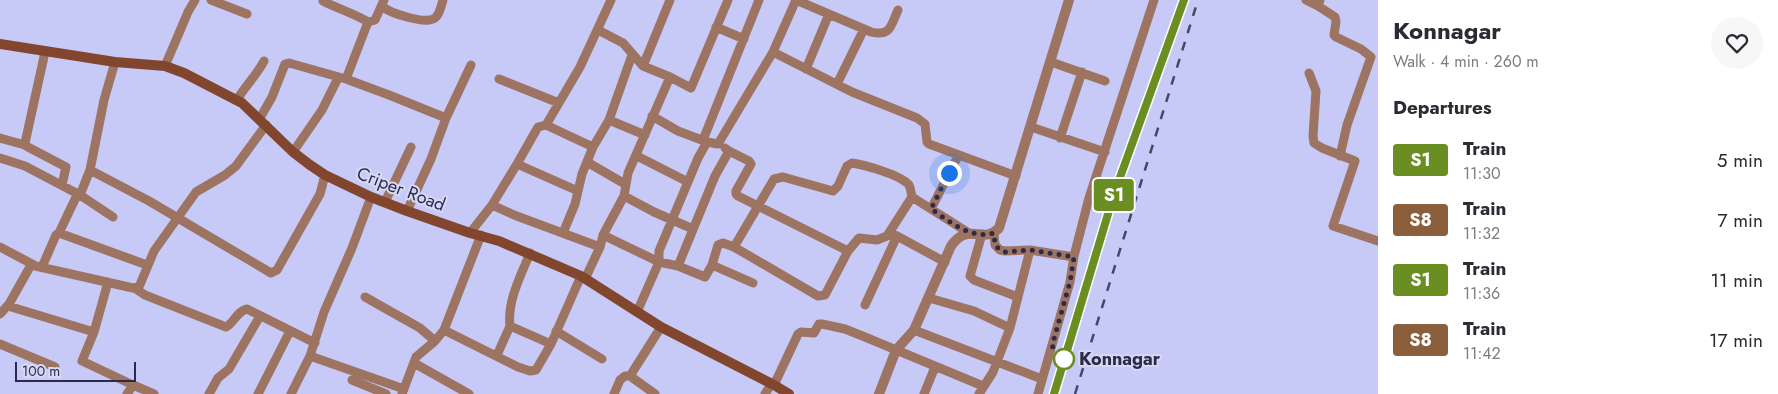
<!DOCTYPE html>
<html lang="en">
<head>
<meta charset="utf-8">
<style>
  body { margin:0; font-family:Jost,sans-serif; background:#f7f7f7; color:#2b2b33; height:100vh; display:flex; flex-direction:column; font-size:19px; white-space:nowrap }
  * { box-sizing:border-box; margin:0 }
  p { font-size:16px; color:#7c7c81 }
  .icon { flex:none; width:28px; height:28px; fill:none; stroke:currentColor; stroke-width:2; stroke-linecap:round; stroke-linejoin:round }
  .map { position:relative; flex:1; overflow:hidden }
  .drawer { display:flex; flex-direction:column; background:#fff; width:400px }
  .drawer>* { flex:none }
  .badge { padding:0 10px; border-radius:4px; font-size:18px; line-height:32px }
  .scale { position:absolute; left:15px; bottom:12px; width:121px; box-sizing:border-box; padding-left:5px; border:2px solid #2b2b49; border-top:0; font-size:14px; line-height:18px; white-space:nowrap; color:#2b2b49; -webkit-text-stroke:4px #d6d8f6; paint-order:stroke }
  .you { position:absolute; width:25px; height:25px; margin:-12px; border:4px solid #fff; border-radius:50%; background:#1a73e8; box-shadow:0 0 0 8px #1a73e833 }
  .map>.badge { position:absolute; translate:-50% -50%; box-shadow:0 0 0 2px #fff }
  h2 { padding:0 15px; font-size:19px; line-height:45px }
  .round { display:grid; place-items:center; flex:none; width:52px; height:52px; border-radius:26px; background:#f7f7f7 }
  .head { display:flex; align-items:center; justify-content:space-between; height:85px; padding:0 15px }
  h1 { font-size:24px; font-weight:700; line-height:38px }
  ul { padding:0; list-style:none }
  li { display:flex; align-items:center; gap:15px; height:60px; padding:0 15px }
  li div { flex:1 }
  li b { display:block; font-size:19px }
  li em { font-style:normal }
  li .badge { min-width:55px; font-weight:700; text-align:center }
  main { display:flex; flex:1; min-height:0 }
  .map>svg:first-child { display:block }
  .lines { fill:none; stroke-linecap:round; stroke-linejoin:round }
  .minor { stroke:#9d7362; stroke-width:9 }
  .tertiary { stroke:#9d7362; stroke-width:10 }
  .secondary { stroke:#82462e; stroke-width:10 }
  .rail { stroke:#464767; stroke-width:2.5; stroke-dasharray:9 9; stroke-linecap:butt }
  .line-casing { stroke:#fff; stroke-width:11 }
  .line { stroke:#6b8e23; stroke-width:8 }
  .walk { stroke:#2b2b49; stroke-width:5; stroke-dasharray:0 9 }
  .stop-dot { fill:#fff; stroke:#6b8e23; stroke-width:2.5 }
  .labels { text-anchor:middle; stroke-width:4; stroke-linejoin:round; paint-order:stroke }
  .street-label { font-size:18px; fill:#2b2b49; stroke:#d6d8f6 }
  .stop-label { font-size:18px; font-weight:bold; fill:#2b2b49; stroke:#d6d8f6; text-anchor:start }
</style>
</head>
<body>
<main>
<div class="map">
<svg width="1378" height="394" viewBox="0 0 1378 394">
  <rect width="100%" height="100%" fill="#c7c9f6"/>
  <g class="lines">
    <path class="minor" d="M211 0 247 14
      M796 0 871 32C891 37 891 25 898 10
      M1306 0 1318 6 1320 0
      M323 1C338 9 354 13 368 22
      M382 6C389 13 426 25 435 18 440 14 441 6 443 0
      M1318 6 1335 17 1336 22 1334 35 1336 37 1361 49 1371 57 1347 125 1340 156
      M716 27 744 39
      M598 30 623 43 643 66 670 77
      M45 52 25 143 26 146 66 167 62 185
      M773 52 852 92 917 118 925 124 927 142 929 144 1016 176
      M1051 62 1105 81
      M165 66 188 12 195 0
      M643 66 670 0
      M806 69 829 14
      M1309 73 1316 91 1313 136 1314 143 1322 148 1355 161 1333 226 1378 241
      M346 79 389 95 446 118
      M499 79 559 103
      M837 84 864 29
      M237 100C245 86 257 75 264 61
      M652 116 678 131 707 142
      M260 118 272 97 285 64 289 63 346 79 368 22 375 20 384 0
      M609 120 645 135
      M546 125 593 147
      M1031 127 1105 152
      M0 138 25 145
      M1060 138 1082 72
      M703 140 759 0
      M293 152 322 110 338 78
      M637 156 688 182
      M0 158 25 166 80 195 90 170 104 100 115 62
      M587 162 625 184
      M517 164 578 191
      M90 170 149 201 271 273 277 270 320 194 325 175
      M80 195 113 217
      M624 196 654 212 693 229
      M385 202 411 147
      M492 205 514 215 600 247
      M931 209 958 156
      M407 211 431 159 446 118 471 65
      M59 233 77 195
      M470 233 492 205 517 164 538 127 546 125 580 67 611 0
      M563 233 575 204 582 174 593 147 609 120 632 55
      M994 233 995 245 1000 250 1005 251 1030 250 1074 257
      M982 234 970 276 974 280 1018 297
      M603 235 659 262 678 266 705 277 712 265 718 245 723 243 734 247 818 296 825 295 848 251 738 196 736 194V191L751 164 749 161 729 151
      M887 236 912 197
      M0 247 34 265
      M734 247 774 179 783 177 833 191 838 186 847 166 852 163C865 165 901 175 909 185 911 189 911 193 912 197L969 233
      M848 251 859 238 877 240 892 234 897 236 945 262
      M530 253C521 275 507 301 510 326L551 344 581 276
      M712 265 753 283
      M678 266 715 176 729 151 725 148
      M42 267 56 235 59 233 147 265
      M585 279 600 247 603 235 624 196 628 173 670 77 691 88 728 0
      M108 282 94 332 82 361 133 385 127 394
      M136 289 145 295 226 327C234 323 237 311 247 309L315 343
      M365 297 420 328 435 341
      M929 298 974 311 1010 328
      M865 305 897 236
      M8 306 94 332
      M637 312 659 262V251L698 158 707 142 718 144 773 52 796 0
      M0 314 9 304 31 265 133 288 139 287 154 251 196 192 225 175 236 166 266 125
      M444 330 518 367 530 371 536 370 551 344
      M914 330 1042 379
      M556 331 602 359
      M0 344 55 367
      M497 355 510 326
      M310 356 404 389
      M414 363 469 394
      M630 376 661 327
      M352 380 386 394
      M133 385 154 394
      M774 385 798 334 801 332 814 333 819 324H822L845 329 865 337 983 386
      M209 394 218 378 229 369 260 316
      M258 394 290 331
      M291 394 310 356 324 312 352 248 371 197
      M402 394 416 357 435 341 444 330 481 235
      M614 394 620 380 625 376H630L655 394
      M765 394 772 383
      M924 394 935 367
      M979 394 993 372 1010 328 1030 250
      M1038 394 1070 282 1074 256 1089 198 1154 0"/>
    <path class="tertiary" d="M879 394 896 350 914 330 951 246C968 221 983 245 999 228L1069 0"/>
    <path class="secondary" d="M0 44 115 62 165 66 184 73 242 103 293 152 310 165 325 175 371 197 407 211 470 233 499 241 581 276 661 327 774 385 789 394"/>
    <path class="rail" d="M1054 394 1114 194 1184 0
      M1075 394 1198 0"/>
  </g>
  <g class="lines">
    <defs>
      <path id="line" d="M1054 394 1114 194 1184 0"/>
    </defs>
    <use href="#line" class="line-casing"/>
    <use href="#line" class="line"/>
    <path class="walk" d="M949 173 931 209C950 221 970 240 994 233L995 245 1000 250 1005 252 1030 250 1074 257 1070 282 1052 346 1064 359"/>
  </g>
  <circle class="stop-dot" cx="1064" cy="359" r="10"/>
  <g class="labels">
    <g class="street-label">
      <text transform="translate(401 189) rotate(21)" y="6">Criper Road</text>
    </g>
    <g class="stop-label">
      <text x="1079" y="365">Konnagar</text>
    </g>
  </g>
</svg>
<div class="scale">100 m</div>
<div class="you" style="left:949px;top:173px"></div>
<b class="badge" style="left:1114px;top:195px;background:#6b8e23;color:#fff">S1</b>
</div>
<section class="drawer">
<div class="head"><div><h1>Konnagar</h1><p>Walk · 4 min · 260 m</p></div><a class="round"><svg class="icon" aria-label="heart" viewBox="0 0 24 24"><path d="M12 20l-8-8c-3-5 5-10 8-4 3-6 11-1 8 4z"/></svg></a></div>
<h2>Departures</h2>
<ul>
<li><span class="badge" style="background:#6b8e23;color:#fff">S1</span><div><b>Train</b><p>11:30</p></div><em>5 min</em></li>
<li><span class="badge" style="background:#8b5e3c;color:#fff">S8</span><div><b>Train</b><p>11:32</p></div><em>7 min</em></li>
<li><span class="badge" style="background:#6b8e23;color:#fff">S1</span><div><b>Train</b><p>11:36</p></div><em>11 min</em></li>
<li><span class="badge" style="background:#8b5e3c;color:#fff">S8</span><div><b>Train</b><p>11:42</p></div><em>17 min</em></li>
</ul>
</section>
</main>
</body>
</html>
